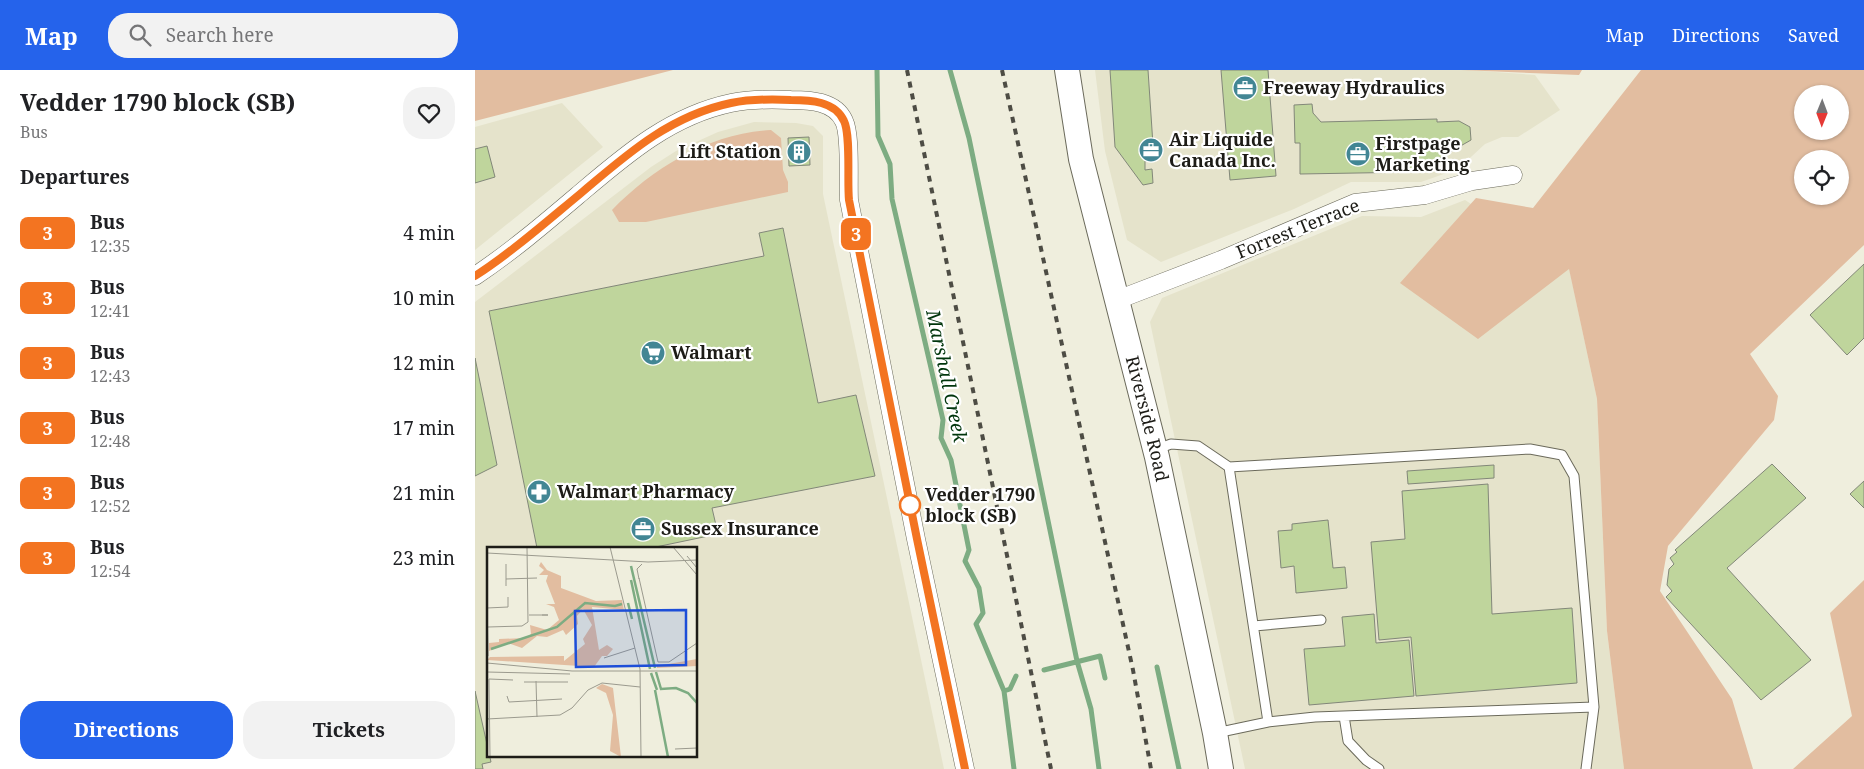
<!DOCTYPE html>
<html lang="en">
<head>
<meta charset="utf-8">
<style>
  body { margin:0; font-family:"Noto Serif",serif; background:#f2f2f2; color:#202124; height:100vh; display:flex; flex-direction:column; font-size:19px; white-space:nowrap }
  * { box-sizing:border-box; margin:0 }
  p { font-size:16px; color:#757577 }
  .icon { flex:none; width:28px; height:28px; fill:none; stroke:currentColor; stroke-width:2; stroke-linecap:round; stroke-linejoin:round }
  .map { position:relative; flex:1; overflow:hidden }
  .sheet { display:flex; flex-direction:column; background:#fff; width:475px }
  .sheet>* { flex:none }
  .badge { padding:0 10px; border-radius:8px; font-size:18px; line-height:32px }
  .needle { width:32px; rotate:181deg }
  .controls { position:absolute; left:1319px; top:15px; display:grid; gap:10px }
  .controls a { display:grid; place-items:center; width:55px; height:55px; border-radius:50%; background:#fff; box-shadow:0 1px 4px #0004; font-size:25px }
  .map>.badge { position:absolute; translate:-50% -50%; box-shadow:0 0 0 2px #fff }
  h2 { padding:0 20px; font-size:19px; line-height:45px }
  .round { display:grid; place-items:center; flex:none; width:52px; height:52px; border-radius:20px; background:#f2f2f2 }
  .head { display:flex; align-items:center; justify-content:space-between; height:85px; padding:0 20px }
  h1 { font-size:24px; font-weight:700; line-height:38px }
  .button { display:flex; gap:10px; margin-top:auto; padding:10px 20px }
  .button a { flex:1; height:58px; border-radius:20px; background:#2563eb; color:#fff; font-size:20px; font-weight:700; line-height:58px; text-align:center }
  .button a+a { background:#f2f2f2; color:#202124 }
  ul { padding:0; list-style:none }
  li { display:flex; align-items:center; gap:15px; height:65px; padding:0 20px }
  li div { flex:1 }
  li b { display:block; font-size:19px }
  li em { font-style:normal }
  li .badge { min-width:55px; font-weight:700; text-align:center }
  header { display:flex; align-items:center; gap:30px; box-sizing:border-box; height:70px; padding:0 25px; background:#2563eb; color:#fff }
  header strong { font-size:24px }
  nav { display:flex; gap:28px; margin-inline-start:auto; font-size:18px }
  .search { width:350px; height:45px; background:#f2f2f2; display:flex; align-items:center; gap:12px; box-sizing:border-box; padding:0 18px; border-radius:20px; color:#757577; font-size:19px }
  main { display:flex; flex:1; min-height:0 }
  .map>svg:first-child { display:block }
  .built { fill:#e5e3cb; fill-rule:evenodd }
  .green { fill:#e2bda0; fill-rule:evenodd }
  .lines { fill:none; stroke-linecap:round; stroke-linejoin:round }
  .stream { stroke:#7dac82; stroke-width:5 }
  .building { fill:#bfd59c; stroke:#828779 }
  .lane-casing { stroke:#6b6a5b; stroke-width:11 }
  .street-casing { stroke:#6b6a5b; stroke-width:19 }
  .secondary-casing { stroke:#6b6a5b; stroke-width:26 }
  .lane { stroke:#fff; stroke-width:9 }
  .street { stroke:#fff; stroke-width:18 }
  .secondary { stroke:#fff; stroke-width:24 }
  .rail { stroke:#4d4c44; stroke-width:4; stroke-dasharray:6 6; stroke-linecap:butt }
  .line-casing { stroke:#fff; stroke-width:11 }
  .line { stroke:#f37421; stroke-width:8 }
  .stop-dot { fill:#fff; stroke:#f37421; stroke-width:2.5 }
  .labels { text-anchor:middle; stroke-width:4.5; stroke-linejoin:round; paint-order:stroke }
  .poi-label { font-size:18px; font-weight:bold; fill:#1d1c17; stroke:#fff; text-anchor:start }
  .street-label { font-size:18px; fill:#1d1c17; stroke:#fff }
  .stop-label { font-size:18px; font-weight:bold; fill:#1d1c17; stroke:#fff; text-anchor:start }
  .water-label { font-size:19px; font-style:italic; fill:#00350c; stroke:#fff }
  .inset-river { fill:none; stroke:#7dac82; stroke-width:2.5 }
  .inset-road { fill:none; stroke:#9b9a8e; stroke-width:1 }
  .view { fill:#1d4ed8; fill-opacity:0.15; stroke:#1d4ed8; stroke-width:2.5 }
  .inset-edge { fill:none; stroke:#1d1c17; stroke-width:2.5 }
</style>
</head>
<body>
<header>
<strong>Map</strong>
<div class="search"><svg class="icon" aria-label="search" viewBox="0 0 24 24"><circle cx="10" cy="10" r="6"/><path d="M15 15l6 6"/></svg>Search here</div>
<nav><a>Map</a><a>Directions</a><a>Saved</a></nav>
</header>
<main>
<section class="sheet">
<div class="head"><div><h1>Vedder 1790 block (SB)</h1><p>Bus</p></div><a class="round"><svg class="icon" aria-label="heart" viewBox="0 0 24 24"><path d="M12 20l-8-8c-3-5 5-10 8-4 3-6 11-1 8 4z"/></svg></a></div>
<h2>Departures</h2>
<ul>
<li><span class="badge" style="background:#f37421;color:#fff">3</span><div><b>Bus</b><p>12:35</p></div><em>4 min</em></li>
<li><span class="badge" style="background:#f37421;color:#fff">3</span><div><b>Bus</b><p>12:41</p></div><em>10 min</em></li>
<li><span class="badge" style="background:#f37421;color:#fff">3</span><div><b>Bus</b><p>12:43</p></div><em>12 min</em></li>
<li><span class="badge" style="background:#f37421;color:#fff">3</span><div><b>Bus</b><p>12:48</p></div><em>17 min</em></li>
<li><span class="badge" style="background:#f37421;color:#fff">3</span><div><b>Bus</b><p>12:52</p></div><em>21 min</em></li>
<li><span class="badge" style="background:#f37421;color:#fff">3</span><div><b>Bus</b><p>12:54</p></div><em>23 min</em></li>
</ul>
<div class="button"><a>Directions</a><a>Tickets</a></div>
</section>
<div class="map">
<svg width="1389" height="699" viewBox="0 0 1389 699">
  <rect width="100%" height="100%" fill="#efeedd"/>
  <path class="built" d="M620 0H993L1060 5 1085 40 1043 67H1027L1010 74 983 99 946 112H876L819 139 686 192 652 170 630 81Z
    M87 33 128 77 0 180V57Z
    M279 52 321 53 338 56 348 66V124L469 699H0V232L176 97 201 81 243 62ZM14 478H221V685H14Z
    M990 130 1094 198 1122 329 1132 561 1149 699H770L675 252 687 228 887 146 946 147Z"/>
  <path class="green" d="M0 0H198L0 51Z
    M986 0H1107L1104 5Z
    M1166 0H1389V175L1275 284 1303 326 1299 350 1193 476 1185 521 1257 629 1278 699H1149L1132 561 1122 329 1094 199 1003 269 925 213 1001 128 1058 138ZM1328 24H1365V61H1328ZM1328 89H1365V126H1328Z
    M296 60 306 68 308 100 313 112V122L171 152H144L137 140C179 97 235 63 296 60Z
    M1389 510V699H1318L1377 646 1355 543Z"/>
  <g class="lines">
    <path class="stream" d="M402 0 403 66 415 94 417 129 468 350 466 368 476 390 494 480 490 491 504 518 508 543 501 554 529 621 539 699
      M475 0 494 68 602 591 616 639 624 699
      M682 597 704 699
      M569 600 625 586 630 608
      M529 621 535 619 541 606"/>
  </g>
  <path class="building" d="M635 0H673L679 90 670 91V100L677 99 678 113 668 115 640 77Z
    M746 0H793L801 106 755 110Z
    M837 34 838 43 846 52 962 49V52L984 51 995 57 996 70 940 102 825 104V73H820L819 35Z
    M334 67 335 95 314 96 313 68Z
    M12 76 20 107 0 113V79Z
    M308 158 343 333 381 325 400 406 237 438 243 464 176 478H62L14 241 289 186 284 163Z
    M1389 194V268L1372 285 1335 245Z
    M0 288 22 395 0 406Z
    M1297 394 1331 428 1252 498 1336 590 1286 630 1191 527 1197 521 1192 515 1194 499 1199 494 1195 488 1202 482 1200 480Z
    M1019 395V408L933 414 932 401Z
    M1389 411V438L1375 424Z
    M1013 414 1017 544 1097 538 1102 613 941 626 936 567 904 570 896 472 930 469 927 421Z
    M853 450 858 498 870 497 872 518 821 523 819 496 806 498 803 461 817 460V454Z
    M899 544 901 573 934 570 939 626 834 635 829 579 870 576 867 547Z
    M0 621 16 692 7 694 8 699H0Z"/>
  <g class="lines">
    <defs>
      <path id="lane" d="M682 379 696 374 723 376 754 397 1055 379 1087 385 1099 406 1119 637 840 647 793 652 741 663
        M754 397 793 652
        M779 556 846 550
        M869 646 873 671 891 690 904 699
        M1111 699 1119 637"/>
      <path id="street" d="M0 206C36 182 69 154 102 126 148 87 194 46 256 33 276 29 296 29 316 30 335 30 360 31 369 51 376 65 373 112 374 130L441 469 490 699
        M642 230 746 190 880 133 950 125 997 111 1038 105"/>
      <g id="secondary">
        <path id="s1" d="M592 0 606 89 682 387 740 663 746 699"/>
      </g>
    </defs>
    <use href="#lane" class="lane-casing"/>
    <use href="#street" class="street-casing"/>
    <use href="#secondary" class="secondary-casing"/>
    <use href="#lane" class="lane"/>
    <use href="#street" class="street"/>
    <use href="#secondary" class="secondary"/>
    <path class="rail" d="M432 0 576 699
      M527 0 658 600 676 699"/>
  </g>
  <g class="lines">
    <defs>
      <path id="line" d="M0 206C37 182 71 152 105 124 151 85 194 46 256 33 276 29 296 29 316 30 335 30 360 31 369 51 376 65 372 111 374 130L442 469 490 699"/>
    </defs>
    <use href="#line" class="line-casing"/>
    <use href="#line" class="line"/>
  </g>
  <defs>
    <symbol id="office-disc" viewBox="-11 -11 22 22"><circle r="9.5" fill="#428694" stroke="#fff"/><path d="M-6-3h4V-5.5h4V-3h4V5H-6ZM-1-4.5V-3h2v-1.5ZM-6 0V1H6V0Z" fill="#fff"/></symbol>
    <symbol id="building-disc" viewBox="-11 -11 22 22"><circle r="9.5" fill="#428694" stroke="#fff"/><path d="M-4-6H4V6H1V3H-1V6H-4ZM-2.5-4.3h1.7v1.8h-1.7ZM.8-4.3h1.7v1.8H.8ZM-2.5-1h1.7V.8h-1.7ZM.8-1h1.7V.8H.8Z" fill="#fff"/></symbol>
    <symbol id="supermarket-disc" viewBox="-11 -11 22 22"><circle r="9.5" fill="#428694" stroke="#fff"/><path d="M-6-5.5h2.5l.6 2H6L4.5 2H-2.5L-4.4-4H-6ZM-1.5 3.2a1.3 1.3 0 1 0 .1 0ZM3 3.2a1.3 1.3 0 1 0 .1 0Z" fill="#fff"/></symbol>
    <symbol id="pharmacy-disc" viewBox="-11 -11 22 22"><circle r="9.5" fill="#428694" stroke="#fff"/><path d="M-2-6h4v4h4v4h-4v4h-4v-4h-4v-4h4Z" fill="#fff"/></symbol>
  </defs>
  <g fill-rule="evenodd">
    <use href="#office-disc" x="756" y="4" width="28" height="28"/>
    <use href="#office-disc" x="662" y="66" width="28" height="28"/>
    <use href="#building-disc" x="310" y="68" width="28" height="28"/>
    <use href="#office-disc" x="869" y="70" width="28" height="28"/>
    <use href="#supermarket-disc" x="164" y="269" width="28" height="28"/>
    <use href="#pharmacy-disc" x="50" y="408" width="28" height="28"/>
    <use href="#office-disc" x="154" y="445" width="28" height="28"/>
  </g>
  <circle class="stop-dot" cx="435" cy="435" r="10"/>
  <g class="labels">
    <g class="poi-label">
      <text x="788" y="24">Freeway Hydraulics</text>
      <text x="694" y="76">Air Liquide<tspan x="694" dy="21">Canada Inc.</tspan></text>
      <text x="900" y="80">Firstpage<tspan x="900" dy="21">Marketing</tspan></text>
      <text x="306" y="88" text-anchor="end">Lift Station</text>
      <text x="196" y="289">Walmart</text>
      <text x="82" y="428">Walmart Pharmacy</text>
      <text x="186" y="465">Sussex Insurance</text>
    </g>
    <g class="street-label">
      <text transform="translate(823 159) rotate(-22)" y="6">Forrest Terrace</text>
      <text dy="6" stroke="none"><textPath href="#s1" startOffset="358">Riverside Road</textPath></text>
    </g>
    <g class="stop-label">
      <text x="450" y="431">Vedder 1790<tspan x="450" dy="21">block (SB)</tspan></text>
    </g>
    <g class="water-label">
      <text transform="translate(472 306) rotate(78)" y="7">Marshall Creek</text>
    </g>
  </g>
  <g transform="translate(12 477)">
    <rect width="210" height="210" fill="#efeedd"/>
    <path d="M54 15 60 23 74 29V41L109 54 135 53 137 63 105 60 112 103 120 98 126 102 120 109H115L107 120 0 113 3 110 77 109V114L98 97 96 92 105 78 96 62 90 69 91 77 79 88 76 83 60 90 50 89 35 101 21 96 2 104V96L12 95V92L39 91 44 87 43 78 60 83 72 73 67 60 59 57H68L59 34 61 28H52L57 23 52 19ZM210 112V119L170 121V119ZM115 137 126 141 134 210 123 204 126 168 119 146 109 141Z" fill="#e2bda0"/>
    <path class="inset-river" d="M144 19 168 121M144 33 163 122M141 56 145 72M4 102 70 80 98 56 128 59 135 57M169 125 174 142 189 141 201 146 210 156M164 126 170 143M168 143 181 210"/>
    <path class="inset-road" d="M123 0 153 122 154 210M186 0 210 28M0 6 161 15 210 13M200 9 210 21M19 17V39M152 31 171 115H182L210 96M19 32 50 31M152 32 150 22 155 17M0 54 1 109M0 61 21 60V50M42 68H61H55M1 80 35 79 41 75 40 0M117 111 148 101M0 116 85 124H210M0 125 83 127M49 134 50 170M37 135H81M20 149 22 155 75 152M0 172 73 168 85 161 101 143 115 136 153 140M188 202 210 201M3 210 2 132 26 133"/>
    <path class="view" d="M199 63V118L89 120 88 64Z"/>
    <rect width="210" height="210" class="inset-edge"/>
  </g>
</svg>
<div class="controls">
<a><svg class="needle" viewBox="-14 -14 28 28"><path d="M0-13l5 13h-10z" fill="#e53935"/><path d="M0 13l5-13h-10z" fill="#757577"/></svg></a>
<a><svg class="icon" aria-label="locate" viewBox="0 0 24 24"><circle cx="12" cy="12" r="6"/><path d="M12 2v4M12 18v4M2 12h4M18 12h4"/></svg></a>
</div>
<b class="badge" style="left:381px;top:164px;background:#f37421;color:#fff">3</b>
</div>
</main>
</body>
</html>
